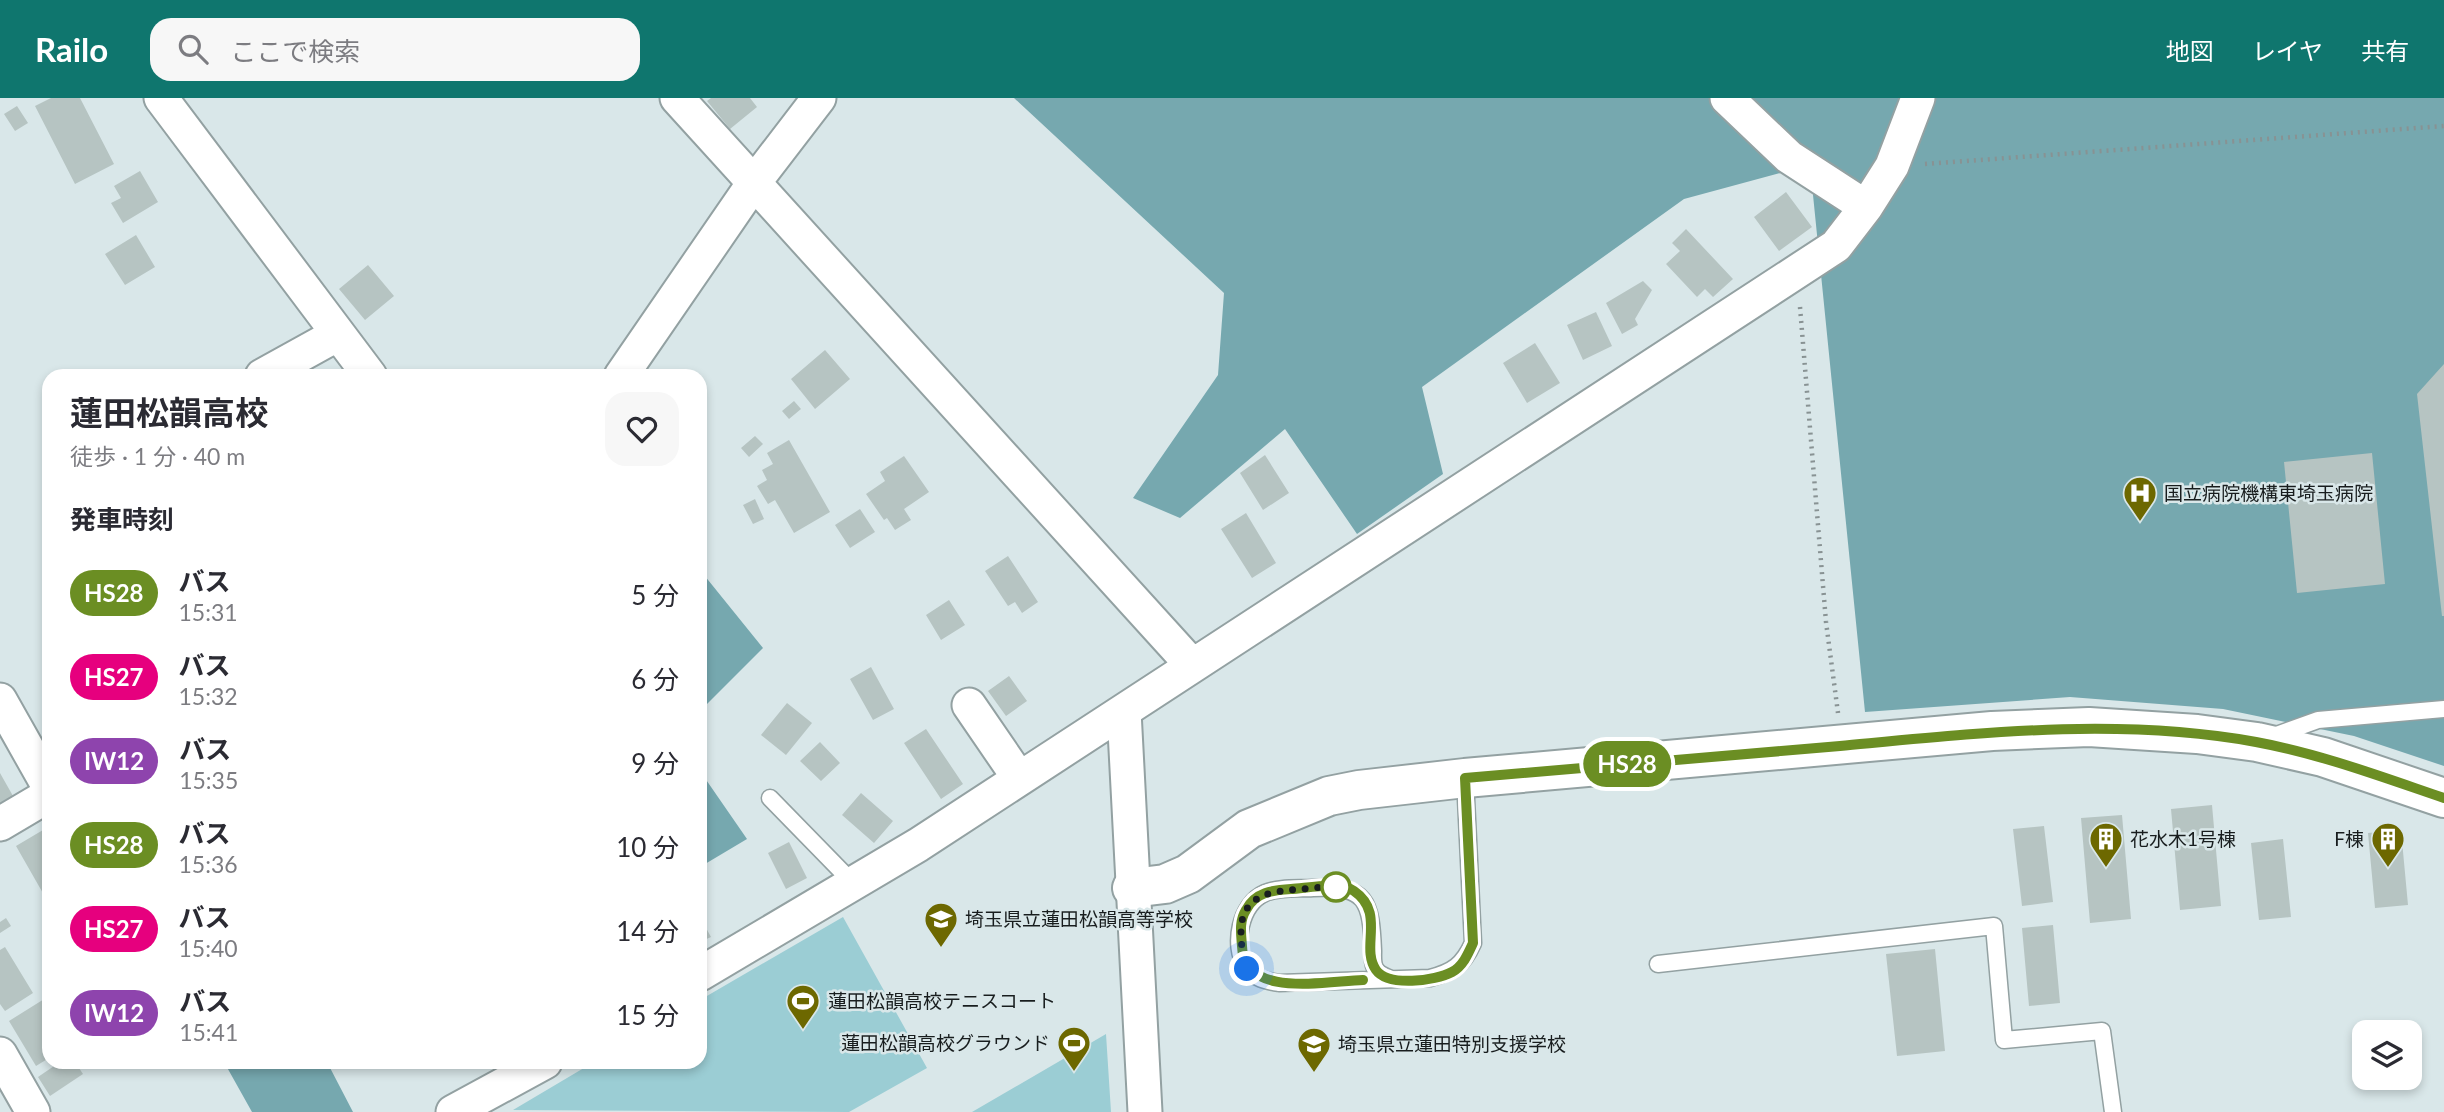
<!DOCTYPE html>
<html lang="ja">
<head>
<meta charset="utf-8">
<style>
  body { margin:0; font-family:Lato,"Noto Sans JP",sans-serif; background:#f7f7f7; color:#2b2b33; height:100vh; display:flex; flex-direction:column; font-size:26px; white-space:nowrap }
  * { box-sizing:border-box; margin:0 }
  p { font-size:23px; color:#7c7c81 }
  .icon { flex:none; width:38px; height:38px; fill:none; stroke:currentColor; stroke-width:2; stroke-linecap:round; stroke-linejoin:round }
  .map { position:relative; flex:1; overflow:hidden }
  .side { position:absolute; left:42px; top:271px; width:665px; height:700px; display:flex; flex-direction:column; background:#fff; border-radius:21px; box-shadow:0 4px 10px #0003 }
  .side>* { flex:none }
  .badge { padding:0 14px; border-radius:23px; font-size:24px; line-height:46px }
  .fabs { position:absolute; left:2352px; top:922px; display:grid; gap:14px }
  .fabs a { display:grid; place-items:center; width:70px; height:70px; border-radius:14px; background:#fff; box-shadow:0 4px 10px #0003; font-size:35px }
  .you { position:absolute; width:35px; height:35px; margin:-18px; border:5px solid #fff; border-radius:50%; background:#1a73e8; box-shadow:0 0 0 10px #1a73e833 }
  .map>.badge { position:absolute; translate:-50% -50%; box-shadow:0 0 0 4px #fff }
  h2 { padding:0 28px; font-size:26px; line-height:63px }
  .round { display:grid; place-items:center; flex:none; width:74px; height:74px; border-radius:21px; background:#f7f7f7 }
  .headline { display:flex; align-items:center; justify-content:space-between; height:119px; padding:0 28px }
  h1 { font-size:33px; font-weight:700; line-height:52px }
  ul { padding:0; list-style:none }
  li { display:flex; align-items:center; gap:21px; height:84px; padding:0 28px }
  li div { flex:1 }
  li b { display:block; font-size:26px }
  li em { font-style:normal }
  li .badge { min-width:77px; font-weight:700; text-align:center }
  header { display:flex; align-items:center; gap:42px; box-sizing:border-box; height:98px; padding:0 35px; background:#0f766e; color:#fff }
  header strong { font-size:33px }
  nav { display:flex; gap:38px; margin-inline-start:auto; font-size:24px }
  .search { width:490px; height:63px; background:#f7f7f7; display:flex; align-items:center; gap:18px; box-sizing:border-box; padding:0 24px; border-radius:21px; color:#7c7c81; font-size:26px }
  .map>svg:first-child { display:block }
  .green { fill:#9bcdd4 }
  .forest { fill:#76a8af }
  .building { fill:#b6c4c2 }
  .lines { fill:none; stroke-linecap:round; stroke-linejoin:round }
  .service-casing { stroke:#93a1a2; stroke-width:19 }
  .minor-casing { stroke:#93a1a2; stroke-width:37 }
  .tertiary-casing { stroke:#93a1a2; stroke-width:42 }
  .path { stroke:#889293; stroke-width:4.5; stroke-dasharray:2 5; stroke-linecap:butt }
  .service { stroke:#fff; stroke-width:16 }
  .minor { stroke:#fff; stroke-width:33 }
  .tertiary { stroke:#fff; stroke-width:38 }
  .line-casing { stroke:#fff; stroke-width:16 }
  .line { stroke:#6b8e23; stroke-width:10 }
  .walk { stroke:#181d1e; stroke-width:7; stroke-dasharray:0 12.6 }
  .stop-dot { fill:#fff; stroke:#6b8e23; stroke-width:3.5 }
  .labels { text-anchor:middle; stroke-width:5; stroke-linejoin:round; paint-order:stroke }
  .poi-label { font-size:19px; fill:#181d1e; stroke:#d9e7e9; text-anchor:start }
</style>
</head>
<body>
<header>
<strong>Railo</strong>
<div class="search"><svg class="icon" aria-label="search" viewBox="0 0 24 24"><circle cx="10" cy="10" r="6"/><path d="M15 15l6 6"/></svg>ここで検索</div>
<nav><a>地図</a><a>レイヤ</a><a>共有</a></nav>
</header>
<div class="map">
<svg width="2444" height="1014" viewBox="0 0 2444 1014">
  <rect width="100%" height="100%" fill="#d9e7e9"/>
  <path class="green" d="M843 819 927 970 849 1014 513 1012 594 964H700V902Z
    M1106 936 1111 1014H972Z"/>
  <path class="forest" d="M1014 0H2444V668L2354 638 2223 611 2070 599 1865 614 1810 67 1684 101 1422 289 1443 376 1357 436 1285 331 1180 420 1133 400 1218 277 1224 195Z
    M700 472 763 550 700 613Z
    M700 673 747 741 700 769Z
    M224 964H327L353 1014H252Z"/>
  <path class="building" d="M51 0H80L114 66 75 86 35 8Z
    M711 0H750L757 9 730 31 707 3Z
    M17 8 28 25 15 33 4 16Z
    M140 73 158 104 123 125 111 105 121 100 114 88Z
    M1786 94 1812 129 1779 153 1754 119Z
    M1686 131 1733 181 1713 199 1705 191 1697 199 1666 166 1680 153 1672 145Z
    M136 137 155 169 125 187 105 156Z
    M368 167 394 198 365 222 339 191Z
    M1643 183 1652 192 1635 221 1638 227 1622 236 1606 205Z
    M1596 214 1612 248 1583 262 1567 227Z
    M1535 245 1560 285 1527 305 1503 265Z
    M825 252 850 281 815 311 791 281Z
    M2444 266V518H2442L2417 296Z
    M330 271 333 278H315Z
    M794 303 801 311 789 321 782 313Z
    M755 338 763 346 749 359 741 350Z
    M789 342 830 414 794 435 775 402 768 406 757 388 767 382 762 372 773 366 767 355Z
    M2372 355 2385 486 2297 495 2284 364Z
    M1265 357 1289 395 1263 412 1240 375Z
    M904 358 929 394 904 411 911 422 895 432 887 420 884 422 866 396 885 383 880 374Z
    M755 401 764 421 753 426 743 407Z
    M860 411 875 434 850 450 835 427Z
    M1246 415 1276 465 1252 480 1221 431Z
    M1008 458 1038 504 1022 515 1015 504 1008 508 985 473Z
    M949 502 965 527 941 542 926 517Z
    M871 569 894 611 873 622 850 581Z
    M1009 578 1027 603 1006 618 988 593Z
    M787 605 812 625 786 657 761 637Z
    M926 631 963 686 941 701 904 645Z
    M820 644 840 665 821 683 800 663Z
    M0 675 13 698 0 706Z
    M861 695 893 723 874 745 842 717Z
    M2212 707 2221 808 2180 812 2171 711Z
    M2122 717 2131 821 2090 825 2081 720Z
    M2044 728 2053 804 2022 808 2013 731Z
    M43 732 49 742V794L44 797 16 748Z
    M2401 732 2408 807 2375 810 2368 735Z
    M2283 741 2291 819 2259 822 2251 745Z
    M789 744 807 780 786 791 768 755Z
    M700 819 711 839 700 844Z
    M6 820 11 828 0 835V824Z
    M2053 827 2060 905 2029 908 2022 830Z
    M5 849 33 895 5 913 0 906V852Z
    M1935 851 1945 953 1897 958 1886 856Z
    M49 898V960L36 968 9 923Z
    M60 964H75L83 976 50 998 38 979Z"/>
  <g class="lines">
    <defs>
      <path id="service" d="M2271 639 2318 622 2444 611
        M770 700 854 786
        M1658 866 1994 828 2004 942 2102 933 2113 1014
        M1391 881C1387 879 1380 877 1377 873 1372 868 1373 859 1373 853 1371 803 1367 787 1313 790 1298 791 1279 789 1265 795 1240 806 1232 847 1246 869 1254 881 1267 883 1279 885L1430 880C1453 874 1463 867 1473 845L1465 680"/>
      <path id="minor" d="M161 0 370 278
        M677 0 1192 567
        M1727 0 1789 59 1866 109
        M262 278 338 236
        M621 278 753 86 819 0
        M0 602 49 689
        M969 607 1019 680
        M1124 613 1145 1014
        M0 726 49 697
        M700 876 918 747 1836 148 1866 109 1892 68 1918 0
        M0 956 33 1014
        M453 1014 545 964"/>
      <path id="tertiary" d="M1132 790 1165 786 1188 776 1249 731 1329 698 1359 692 1465 680 1992 633 2089 629 2197 636 2257 644 2323 659 2444 700"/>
    </defs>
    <use href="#service" class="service-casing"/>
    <use href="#minor" class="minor-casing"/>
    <use href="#tertiary" class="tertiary-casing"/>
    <path class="path" d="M1925 66 2444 28
      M1800 209 1826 524 1838 615"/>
    <use href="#service" class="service"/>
    <use href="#minor" class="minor"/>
    <use href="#tertiary" class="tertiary"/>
  </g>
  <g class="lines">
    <defs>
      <path id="line" d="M1363 882C1326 883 1243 901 1242 848 1241 835 1239 823 1246 812 1255 794 1273 792 1291 791 1308 790 1340 783 1354 793 1386 815 1360 849 1376 872 1388 889 1435 883 1452 874 1463 868 1468 856 1473 845L1465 680C1590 669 1715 659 1840 648 1979 635 2117 619 2256 644 2321 656 2382 679 2444 700"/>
    </defs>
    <use href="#line" class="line-casing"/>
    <use href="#line" class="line"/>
    <path class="walk" d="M1247 871C1241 859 1242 848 1241 834 1241 796 1272 793 1302 791 1312 790 1333 788 1336 789"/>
  </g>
  <defs>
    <symbol id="hospital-pin" viewBox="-11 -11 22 30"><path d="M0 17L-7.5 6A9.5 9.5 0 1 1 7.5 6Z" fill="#6d6800" stroke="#d9e7e9"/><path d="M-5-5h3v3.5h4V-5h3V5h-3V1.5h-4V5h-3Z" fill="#fff"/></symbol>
    <symbol id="building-pin" viewBox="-11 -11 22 30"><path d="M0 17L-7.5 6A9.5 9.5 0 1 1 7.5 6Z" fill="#6d6800" stroke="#d9e7e9"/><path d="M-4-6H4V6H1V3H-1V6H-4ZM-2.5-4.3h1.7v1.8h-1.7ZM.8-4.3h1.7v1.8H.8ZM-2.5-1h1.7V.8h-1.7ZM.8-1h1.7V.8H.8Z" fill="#fff"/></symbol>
    <symbol id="school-pin" viewBox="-11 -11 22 30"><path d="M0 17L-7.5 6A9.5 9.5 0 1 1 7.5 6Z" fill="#6d6800" stroke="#d9e7e9"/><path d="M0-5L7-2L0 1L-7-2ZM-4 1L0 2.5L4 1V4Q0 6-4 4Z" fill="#fff"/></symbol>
    <symbol id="stadium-pin" viewBox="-11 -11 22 30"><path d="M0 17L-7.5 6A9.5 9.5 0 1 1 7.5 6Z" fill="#6d6800" stroke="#d9e7e9"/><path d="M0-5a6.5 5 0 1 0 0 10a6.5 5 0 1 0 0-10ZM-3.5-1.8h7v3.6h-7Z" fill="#fff"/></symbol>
  </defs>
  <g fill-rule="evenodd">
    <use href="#hospital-pin" x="2121" y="376" width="38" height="52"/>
    <use href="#building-pin" x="2087" y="722" width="38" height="52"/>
    <use href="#building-pin" x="2369" y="722" width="38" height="52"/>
    <use href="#school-pin" x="922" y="802" width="38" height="52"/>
    <use href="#stadium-pin" x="784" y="884" width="38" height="52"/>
    <use href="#stadium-pin" x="1055" y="926" width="38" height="52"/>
    <use href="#school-pin" x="1295" y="927" width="38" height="52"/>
  </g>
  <circle class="stop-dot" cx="1336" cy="789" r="14"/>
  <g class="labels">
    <g class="poi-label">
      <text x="2164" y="402">国立病院機構東埼玉病院</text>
      <text x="2130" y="748">花水木1号棟</text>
      <text x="2364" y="748" text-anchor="end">F棟</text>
      <text x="965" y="828">埼玉県立蓮田松韻高等学校</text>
      <text x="828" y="910">蓮田松韻高校テニスコート</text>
      <text x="1050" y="952" text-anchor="end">蓮田松韻高校グラウンド</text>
      <text x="1338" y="953">埼玉県立蓮田特別支援学校</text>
    </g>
  </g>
</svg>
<div class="fabs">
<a><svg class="icon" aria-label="layers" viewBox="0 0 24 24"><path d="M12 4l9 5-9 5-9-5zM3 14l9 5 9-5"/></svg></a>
</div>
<div class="you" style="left:1247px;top:871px"></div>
<b class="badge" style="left:1627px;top:666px;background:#6b8e23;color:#fff">HS28</b>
<section class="side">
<div class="headline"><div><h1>蓮田松韻高校</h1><p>徒歩 · 1 分 · 40 m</p></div><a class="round"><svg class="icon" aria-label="heart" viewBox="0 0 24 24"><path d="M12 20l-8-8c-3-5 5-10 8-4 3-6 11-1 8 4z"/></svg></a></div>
<h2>発車時刻</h2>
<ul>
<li><span class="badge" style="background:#6b8e23;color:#fff">HS28</span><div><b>バス</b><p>15:31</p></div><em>5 分</em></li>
<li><span class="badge" style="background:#e6007e;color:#fff">HS27</span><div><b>バス</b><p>15:32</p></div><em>6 分</em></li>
<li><span class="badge" style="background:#8e44ad;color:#fff">IW12</span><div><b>バス</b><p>15:35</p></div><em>9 分</em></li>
<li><span class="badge" style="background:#6b8e23;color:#fff">HS28</span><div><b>バス</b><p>15:36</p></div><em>10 分</em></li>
<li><span class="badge" style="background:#e6007e;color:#fff">HS27</span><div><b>バス</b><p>15:40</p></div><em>14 分</em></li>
<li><span class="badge" style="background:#8e44ad;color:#fff">IW12</span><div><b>バス</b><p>15:41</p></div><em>15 分</em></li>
</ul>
</section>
</div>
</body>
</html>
